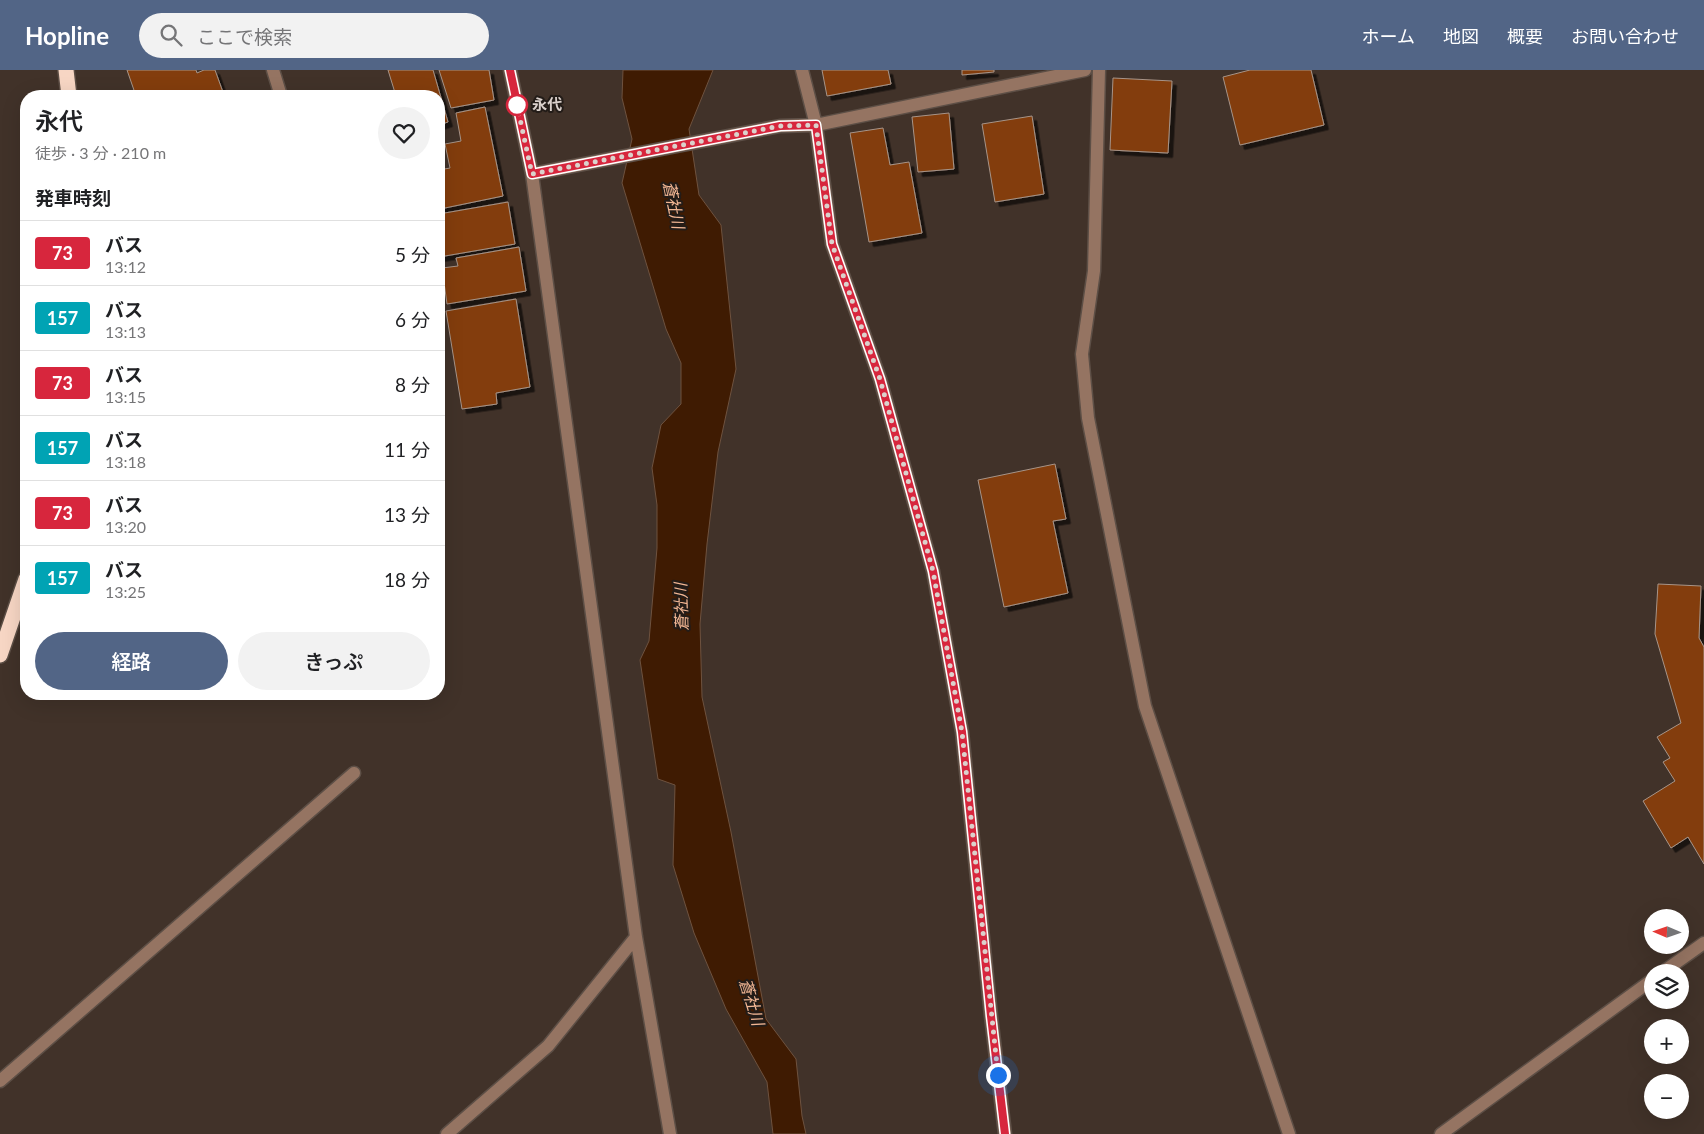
<!DOCTYPE html>
<html lang="ja">
<head>
<meta charset="utf-8">
<style>
  body { margin:0; font-family:Lato,"Noto Sans JP",sans-serif; background:#f2f2f2; color:#202124; height:100vh; display:flex; flex-direction:column; font-size:19px; white-space:nowrap }
  * { box-sizing:border-box; margin:0 }
  p { font-size:16px; color:#757577 }
  .icon { flex:none; width:28px; height:28px; fill:none; stroke:currentColor; stroke-width:2; stroke-linecap:round; stroke-linejoin:round }
  .map { position:relative; flex:1; overflow:hidden }
  .panel { position:absolute; left:20px; top:20px; width:425px; height:610px; display:flex; flex-direction:column; background:#fff; border-radius:20px; box-shadow:0 5px 20px #0002 }
  .panel>* { flex:none }
  .badge { padding:0 10px; border-radius:4px; font-size:18px; line-height:32px }
  .needle { width:32px; rotate:272deg }
  .tools { position:absolute; left:1644px; top:839px; display:grid; gap:10px }
  .tools a { display:grid; place-items:center; width:45px; height:45px; border-radius:50%; background:#fff; box-shadow:0 5px 20px #0002; font-size:25px }
  .you { position:absolute; width:25px; height:25px; margin:-12px; border:4px solid #fff; border-radius:50%; background:#1a73e8; box-shadow:0 0 0 8px #1a73e833 }
  .map>.badge { position:absolute; translate:-50% -50%; box-shadow:0 0 0 2px #fff }
  h2 { padding:0 15px; font-size:19px; line-height:45px }
  .round { display:grid; place-items:center; flex:none; width:52px; height:52px; border-radius:26px; background:#f2f2f2 }
  .headline { display:flex; align-items:center; justify-content:space-between; height:85px; padding:0 15px }
  h1 { font-size:24px; font-weight:600; line-height:38px }
  .primary-button { display:flex; gap:10px; margin-top:auto; padding:10px 15px }
  .primary-button a { flex:1; height:58px; border-radius:30px; background:#526586; color:#fff; font-size:20px; font-weight:600; line-height:58px; text-align:center }
  .primary-button a+a { background:#f2f2f2; color:#202124 }
  ul { padding:0; list-style:none }
  li { display:flex; align-items:center; gap:15px; height:65px; padding:0 15px; border-top:1px solid #e0e0e0 }
  li div { flex:1 }
  li b { display:block; font-size:19px }
  li em { font-style:normal }
  li .badge { min-width:55px; font-weight:700; text-align:center }
  header { display:flex; align-items:center; gap:30px; box-sizing:border-box; height:70px; padding:0 25px; background:#526586; color:#fff }
  header strong { font-size:24px }
  nav { display:flex; gap:28px; margin-inline-start:auto; font-size:18px }
  .search { width:350px; height:45px; background:#f2f2f2; display:flex; align-items:center; gap:12px; box-sizing:border-box; padding:0 18px; border-radius:28px; color:#757577; font-size:19px }
  .map>svg:first-child { display:block }
  .water { fill:#3f1b02; stroke:#6e523f }
  .building { fill:#833e09; stroke:#a79489; filter:url(#shadow) }
  .lines { fill:none; stroke-linecap:round; stroke-linejoin:round }
  .minor-casing { stroke:#5d4f46; stroke-width:15 }
  .highway-casing { stroke:#5d4f46; stroke-width:18 }
  .minor { stroke:#957462; stroke-width:12 }
  .highway { stroke:#f7d6c4; stroke-width:15 }
  .line-casing { stroke:#fff; stroke-width:11 }
  .line { stroke:#d7263d; stroke-width:8 }
  .walk { stroke:#dbd1cc; stroke-width:5; stroke-dasharray:0 9 }
  .stop-dot { fill:#fff; stroke:#d7263d; stroke-width:2.5 }
  .labels { text-anchor:middle; stroke-width:4; stroke-linejoin:round; paint-order:stroke }
  .stop-label { font-size:15px; font-weight:bold; fill:#dbd1cc; stroke:#231c18; text-anchor:start }
  .water-label { font-size:16px; font-style:italic; fill:#f3b794; stroke:#231c18 }
</style>
</head>
<body>
<header>
<strong>Hopline</strong>
<div class="search"><svg class="icon" aria-label="search" viewBox="0 0 24 24"><circle cx="10" cy="10" r="6"/><path d="M15 15l6 6"/></svg>ここで検索</div>
<nav><a>ホーム</a><a>地図</a><a>概要</a><a>お問い合わせ</a></nav>
</header>
<div class="map">
<svg width="1704" height="1064" viewBox="0 0 1704 1064">
  <defs>
    <filter id="shadow"><feDropShadow dx="4.5" dy="4.5" stdDeviation="0" flood-color="#0009"/></filter>
  </defs>
  <rect width="100%" height="100%" fill="#413229"/>
  <path class="water" d="M623 0H713L689 59 699 125 721 155 736 299 718 382 707 474 700 554 702 627 731 762 766 949 796 989 802 1046 806 1064H773L767 1012 726 939 694 863 673 795 675 715 658 709 640 590 649 571 657 478V435L652 398 661 355 681 334V293L666 259 622 113 632 69 622 28Z"/>
  <path class="building" d="M127 0H196L197 3 204 0H215L224 25 136 26Z
    M388 0H433L448 52 439 55V26H396Z
    M439 0H489L494 30 451 38Z
    M822 0H888L891 14 827 26Z
    M962 0H994V2L962 5Z
    M1250 0H1311L1324 55 1240 75 1223 7Z
    M1113 8 1172 11 1168 83 1110 80Z
    M485 37 503 126 440 139 439 100 450 98 445 74 461 71 456 43Z
    M949 43 954 99 918 102 912 47Z
    M1032 46 1044 124 995 132 982 54Z
    M883 58 890 95 909 92 922 163 869 172 850 63Z
    M508 132 515 174 439 187V144Z
    M519 177 526 221 447 234 442 198 458 196 456 188Z
    M516 229 530 317 496 323 497 334 462 339 446 241Z
    M1055 394 1066 449 1053 451 1068 523 1004 537 978 410Z
    M1658 514 1701 516 1699 568 1704 577V794L1688 767 1671 778 1643 731 1675 711 1663 692 1670 688 1657 667 1681 653 1655 564Z"/>
  <g class="lines">
    <defs>
      <path id="minor" d="M273 0 281 26
        M510 0 532 104 636 867 670 1064
        M802 0 816 55 832 174 880 309 933 501 962 662 991 946 1005 1064
        M1099 0 1094 201 1082 284 1088 348 1145 636 1289 1064
        M532 104 780 56 816 55 1085 0
        M1663 902 1704 873
        M0 1011 354 703
        M447 1064 548 976 636 867
        M1441 1064 1652 910"/>
      <path id="highway" d="M66 0 69 26
        M0 585 26 509"/>
    </defs>
    <use href="#minor" class="minor-casing"/>
    <use href="#highway" class="highway-casing"/>
    <use href="#minor" class="minor"/>
    <use href="#highway" class="highway"/>
  </g>
  <g class="lines">
    <defs>
      <path id="line" d="M510 0 532 104 780 56 816 55 832 174 880 309 933 501 962 662 991 946 1005 1064"/>
    </defs>
    <use href="#line" class="line-casing"/>
    <use href="#line" class="line"/>
    <path class="walk" d="M517 35 532 104 780 56 816 55 832 174 880 309 933 501 962 662 998 1005"/>
  </g>
  <circle class="stop-dot" cx="517" cy="35" r="10"/>
  <g class="labels">
    <g class="stop-label">
      <text x="532" y="40">永代</text>
    </g>
    <g class="water-label">
      <text transform="translate(674 135) rotate(78)" y="6">蒼社川</text>
      <text transform="translate(681 537) rotate(-92)" y="6">蒼社川</text>
      <text transform="translate(752 932) rotate(73)" y="6">蒼社川</text>
    </g>
  </g>
</svg>
<div class="tools">
<a><svg class="needle" viewBox="-14 -14 28 28"><path d="M0-13l5 13h-10z" fill="#e53935"/><path d="M0 13l5-13h-10z" fill="#757577"/></svg></a>
<a><svg class="icon" aria-label="layers" viewBox="0 0 24 24"><path d="M12 4l9 5-9 5-9-5zM3 14l9 5 9-5"/></svg></a>
<a>+</a>
<a>−</a>
</div>
<div class="you" style="left:998px;top:1005px"></div>
<section class="panel">
<div class="headline"><div><h1>永代</h1><p>徒歩 · 3 分 · 210 m</p></div><a class="round"><svg class="icon" aria-label="heart" viewBox="0 0 24 24"><path d="M12 20l-8-8c-3-5 5-10 8-4 3-6 11-1 8 4z"/></svg></a></div>
<h2>発車時刻</h2>
<ul>
<li><span class="badge" style="background:#d7263d;color:#fff">73</span><div><b>バス</b><p>13:12</p></div><em>5 分</em></li>
<li><span class="badge" style="background:#00a3b4;color:#fff">157</span><div><b>バス</b><p>13:13</p></div><em>6 分</em></li>
<li><span class="badge" style="background:#d7263d;color:#fff">73</span><div><b>バス</b><p>13:15</p></div><em>8 分</em></li>
<li><span class="badge" style="background:#00a3b4;color:#fff">157</span><div><b>バス</b><p>13:18</p></div><em>11 分</em></li>
<li><span class="badge" style="background:#d7263d;color:#fff">73</span><div><b>バス</b><p>13:20</p></div><em>13 分</em></li>
<li><span class="badge" style="background:#00a3b4;color:#fff">157</span><div><b>バス</b><p>13:25</p></div><em>18 分</em></li>
</ul>
<div class="primary-button"><a>経路</a><a>きっぷ</a></div>
</section>
</div>
</body>
</html>
